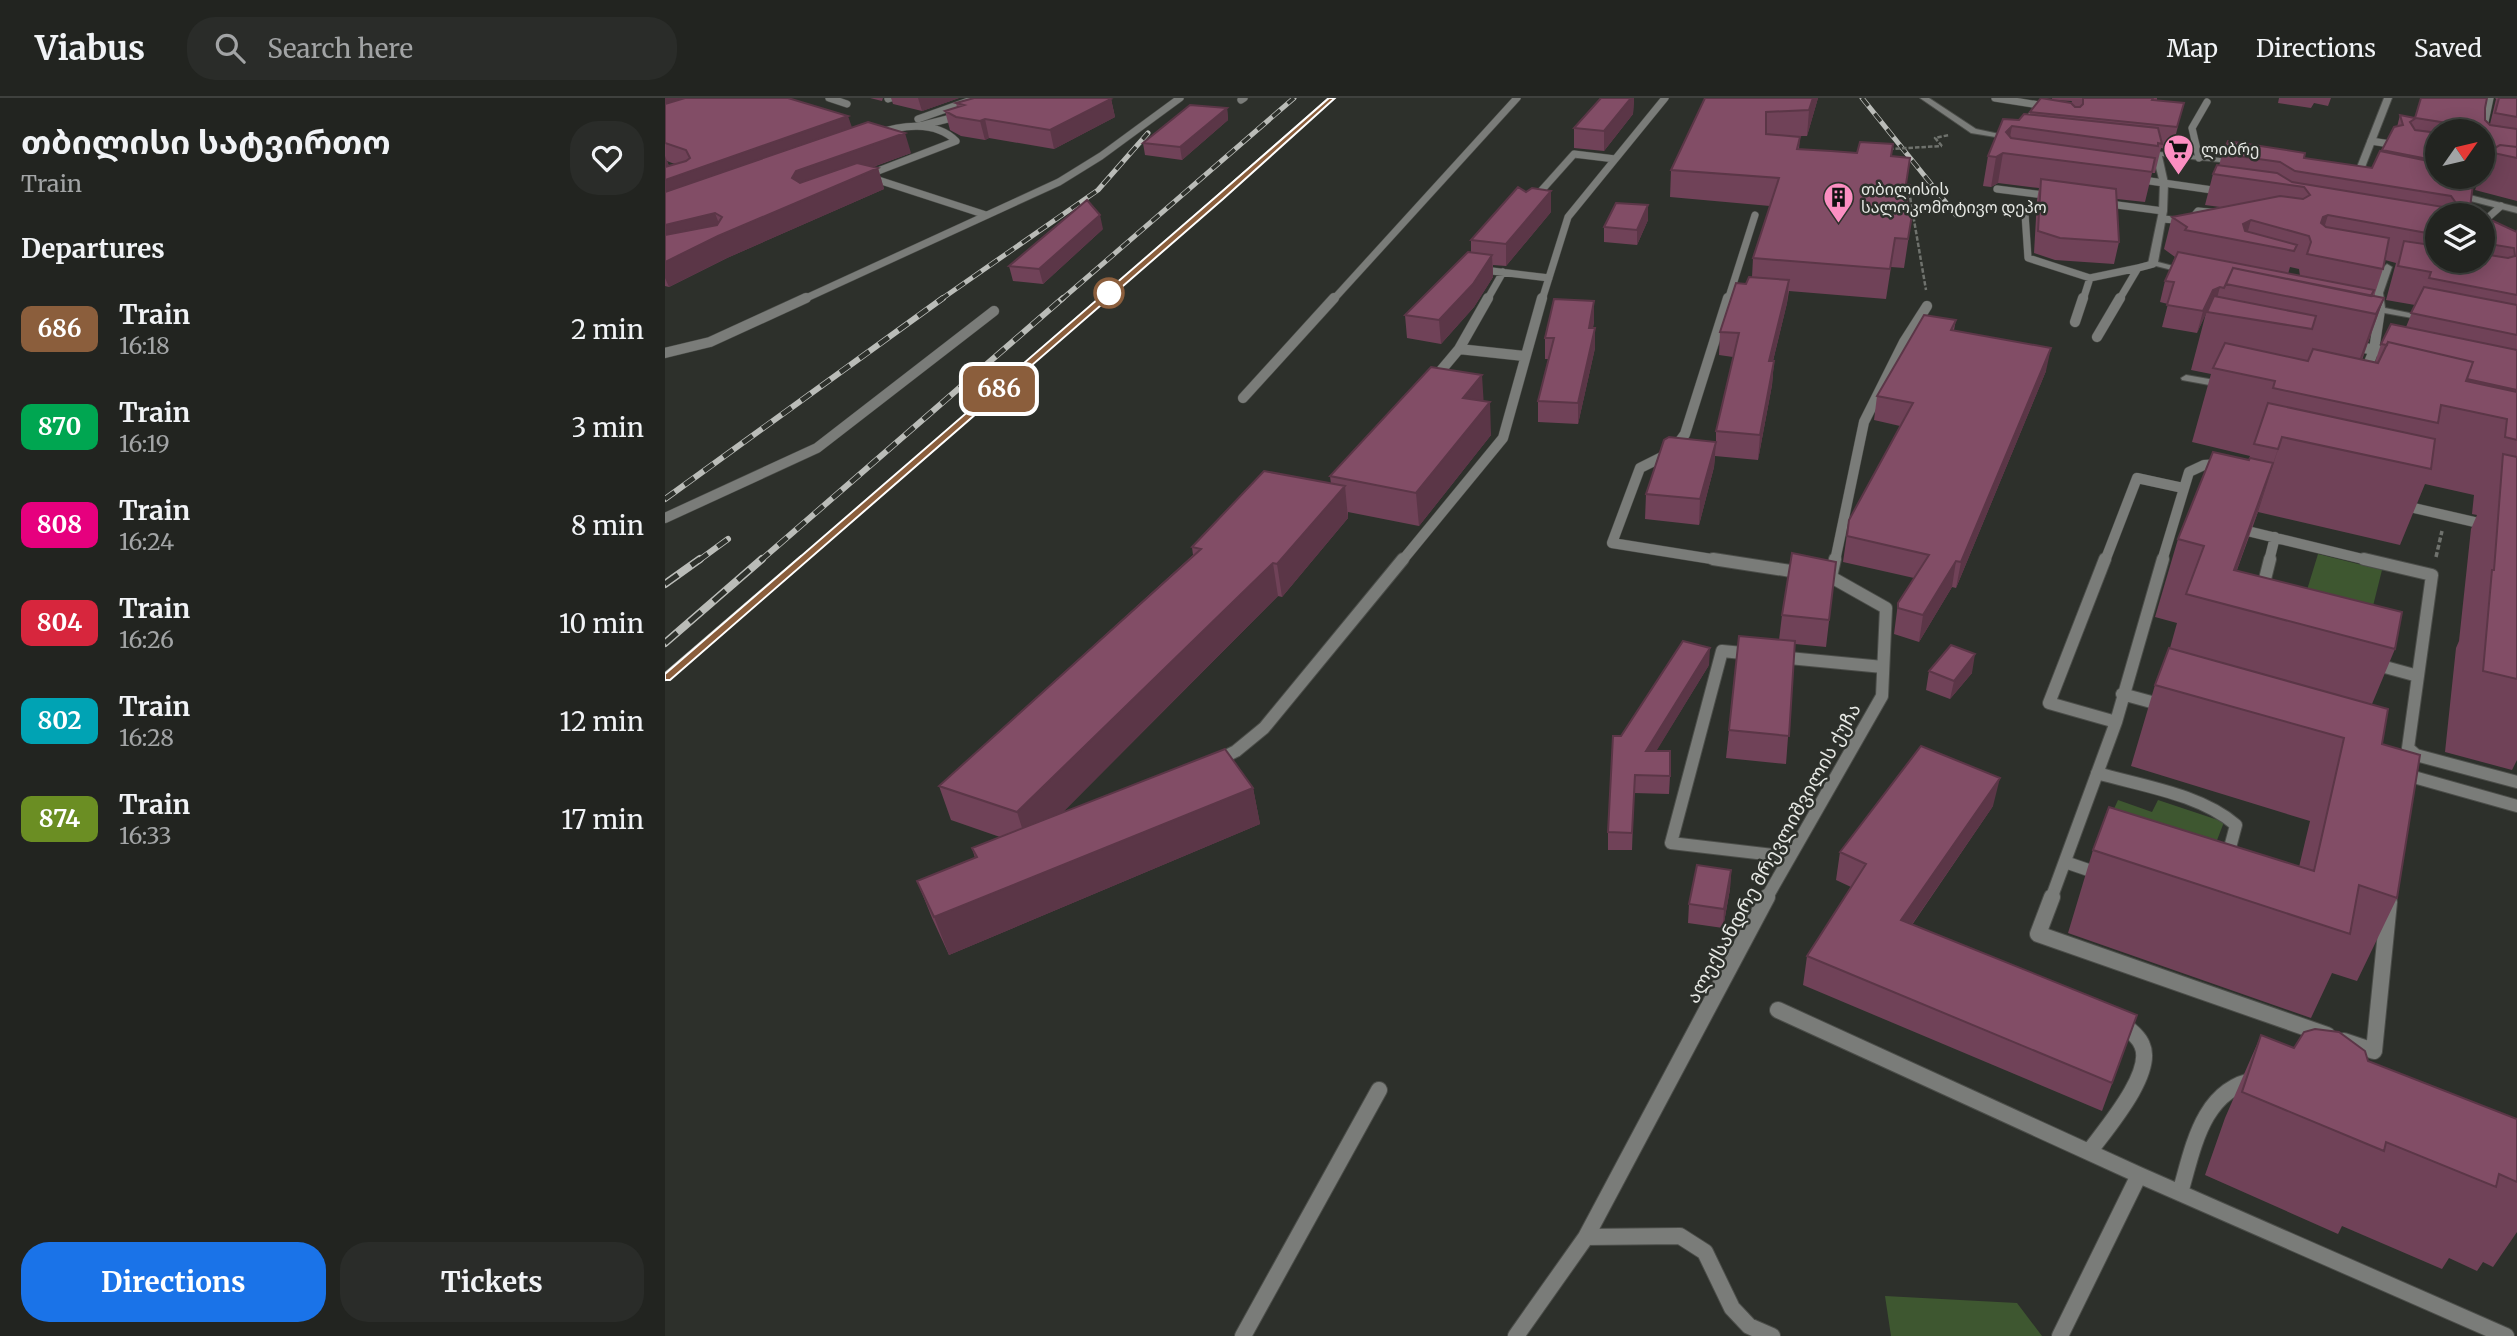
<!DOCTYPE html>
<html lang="en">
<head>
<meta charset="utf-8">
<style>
  body { margin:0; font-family:Merriweather,"Noto Sans Georgian",serif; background:#2a2c29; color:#f1f3f6; height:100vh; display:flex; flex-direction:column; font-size:26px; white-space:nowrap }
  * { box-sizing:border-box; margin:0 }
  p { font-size:23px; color:#a2a4a5 }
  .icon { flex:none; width:38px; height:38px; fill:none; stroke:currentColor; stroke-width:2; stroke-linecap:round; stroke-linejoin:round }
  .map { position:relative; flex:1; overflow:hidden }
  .drawer { display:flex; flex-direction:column; background:#222420; width:665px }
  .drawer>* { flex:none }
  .badge { padding:0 14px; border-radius:10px; font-size:24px; line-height:46px }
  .needle { width:46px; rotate:56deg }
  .fabs { position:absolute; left:1760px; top:21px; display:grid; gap:14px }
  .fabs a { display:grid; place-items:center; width:70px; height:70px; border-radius:50%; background:#222420; box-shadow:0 4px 18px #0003,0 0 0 2px #3f413e; font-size:35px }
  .map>.badge { position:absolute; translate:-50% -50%; box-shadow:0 0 0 4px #fff }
  h2 { padding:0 21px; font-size:26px; line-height:63px }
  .round { display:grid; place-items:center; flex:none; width:74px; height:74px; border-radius:28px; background:#2a2c29 }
  .head { display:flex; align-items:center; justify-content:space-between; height:119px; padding:0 21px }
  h1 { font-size:33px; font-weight:700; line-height:52px }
  .primary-button { display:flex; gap:14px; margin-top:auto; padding:14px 21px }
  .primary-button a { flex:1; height:80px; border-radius:28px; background:#1a73e8; color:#fff; font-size:28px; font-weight:700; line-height:80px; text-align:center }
  .primary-button a+a { background:#2a2c29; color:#f1f3f6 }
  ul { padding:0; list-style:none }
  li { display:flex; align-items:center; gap:21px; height:98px; padding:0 21px }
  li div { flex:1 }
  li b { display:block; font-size:26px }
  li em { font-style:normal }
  li .badge { min-width:77px; font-weight:700; text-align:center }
  header { display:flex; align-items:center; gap:42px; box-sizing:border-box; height:98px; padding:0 35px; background:#222420; border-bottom:2px solid #3f413e }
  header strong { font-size:33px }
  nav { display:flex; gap:38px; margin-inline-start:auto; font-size:24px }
  .search { width:490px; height:63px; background:#2a2c29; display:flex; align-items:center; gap:18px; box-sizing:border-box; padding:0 24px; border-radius:28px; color:#a2a4a5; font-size:26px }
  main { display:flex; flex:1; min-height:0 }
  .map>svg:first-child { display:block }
  .green { fill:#3e5730 }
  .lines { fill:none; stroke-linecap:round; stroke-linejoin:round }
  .service-far3-casing { stroke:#4b4d49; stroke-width:8 }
  .service-far2-casing { stroke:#4b4d49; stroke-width:11 }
  .service-far1-casing { stroke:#4b4d49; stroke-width:14 }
  .service-casing { stroke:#4b4d49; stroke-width:18 }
  .minor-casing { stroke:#4b4d49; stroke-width:2 }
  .tertiary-casing { stroke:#4b4d49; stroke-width:2 }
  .path-far1 { stroke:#6f726d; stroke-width:2.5; stroke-dasharray:4.5 2; stroke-linecap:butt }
  .path { stroke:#6f726d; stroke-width:3.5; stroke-dasharray:5 2.5; stroke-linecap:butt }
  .service-far3 { stroke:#7a7c79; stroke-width:7 }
  .service-far2 { stroke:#7a7c79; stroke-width:10 }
  .service-far1 { stroke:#7a7c79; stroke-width:12 }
  .service { stroke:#7a7c79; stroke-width:16 }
  .minor { fill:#7a7c79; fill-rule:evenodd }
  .tertiary { fill:#7a7c79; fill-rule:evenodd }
  .rail-far2-casing { stroke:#babcb8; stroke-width:5 }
  .rail-far1-casing { stroke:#babcb8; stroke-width:6 }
  .rail-casing { stroke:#babcb8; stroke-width:8 }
  .rail-far2 { stroke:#2d302b; stroke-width:3.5; stroke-dasharray:10; stroke-linecap:butt }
  .rail-far1 { stroke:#2d302b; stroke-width:4.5; stroke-dasharray:12; stroke-linecap:butt }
  .rail { stroke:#2d302b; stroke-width:5; stroke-dasharray:16; stroke-linecap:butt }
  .path-bridge { stroke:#6f726d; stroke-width:2.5; stroke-dasharray:4.5 2; stroke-linecap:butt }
  .wall { fill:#704258; fill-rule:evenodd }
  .shaded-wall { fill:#5b3647 }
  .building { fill:#824d66; stroke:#5b3647; stroke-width:2 }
  .line { fill:#8b5e3c; stroke:#fff; stroke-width:2 }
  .stop-dot { fill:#fff; stroke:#8b5e3c; stroke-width:3.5 }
  .labels { text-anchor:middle; stroke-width:5; stroke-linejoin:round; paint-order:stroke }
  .far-poi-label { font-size:16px; fill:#e6e8e4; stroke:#2d302b; text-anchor:start }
  .street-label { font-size:19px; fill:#e6e8e4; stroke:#2d302b }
</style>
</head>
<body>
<header>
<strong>Viabus</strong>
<div class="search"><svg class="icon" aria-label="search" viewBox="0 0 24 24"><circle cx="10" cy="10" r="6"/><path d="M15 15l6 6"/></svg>Search here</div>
<nav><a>Map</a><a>Directions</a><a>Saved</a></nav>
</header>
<main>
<section class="drawer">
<div class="head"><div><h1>თბილისი სატვირთო</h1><p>Train</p></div><a class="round"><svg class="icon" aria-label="heart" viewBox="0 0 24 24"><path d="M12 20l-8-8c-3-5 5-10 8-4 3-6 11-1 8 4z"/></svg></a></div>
<h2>Departures</h2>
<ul>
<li><span class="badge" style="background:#8b5e3c;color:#fff">686</span><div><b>Train</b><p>16:18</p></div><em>2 min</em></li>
<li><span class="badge" style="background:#00a651;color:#fff">870</span><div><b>Train</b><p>16:19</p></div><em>3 min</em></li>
<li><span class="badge" style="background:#e6007e;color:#fff">808</span><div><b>Train</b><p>16:24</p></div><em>8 min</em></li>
<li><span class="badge" style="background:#d7263d;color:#fff">804</span><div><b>Train</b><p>16:26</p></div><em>10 min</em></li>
<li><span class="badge" style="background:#00a3b4;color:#fff">802</span><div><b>Train</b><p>16:28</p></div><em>12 min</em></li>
<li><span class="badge" style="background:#6b8e23;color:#fff">874</span><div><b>Train</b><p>16:33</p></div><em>17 min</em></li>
</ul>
<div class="primary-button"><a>Directions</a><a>Tickets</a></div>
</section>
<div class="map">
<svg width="1852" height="1238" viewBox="0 0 1852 1238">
  <rect width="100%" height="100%" fill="#2d302b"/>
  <path class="green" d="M1653 456 1717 472 1695 560 1627 541Z
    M1453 702 1487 714 1493 702 1559 724 1531 797 1435 742Z
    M1220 1198 1352 1205 1377 1238H1226Z"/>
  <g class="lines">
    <defs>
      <path id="service-far3" d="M164 0 182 6
        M1330 0 1374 7 1366 18
        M223 1 226 0
        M576 2 579 0
        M253 21 312 0
        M255 28 298 17
        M1818 33 1825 0
        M1706 43 1725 46
        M1534 60 1527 30 1542 4
        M200 78 291 43C270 22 236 27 210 36
        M201 78 321 117
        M1471 81 1561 94
        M1332 91 1387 98
        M867 103 909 56 950 61
        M1437 105 1498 113
        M1360 116 1363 160 1425 180
        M1497 121 1525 123 1533 113 1554 115
        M1818 124 1836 108
        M811 171 884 180
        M137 202 394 84 436 58 515 0
        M668 202 852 0
        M822 202 838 174
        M877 202 903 119 1000 0
        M1063 202 1090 117
        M1418 202 1425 180 1473 170
        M1454 202 1473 170 1488 166"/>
      <path id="service-far2" d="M1410 224 1418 200
        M1432 239 1455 200
        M1685 247 1729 256
        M794 251 859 258
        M0 255 45 244 141 200
        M1699 277 1709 252 1715 212
        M768 282 794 251 823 200
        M578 300 669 200
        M1736 407 1852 434
        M0 420 152 350 329 213
        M1570 430 1706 463
        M737 463 838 340 877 200
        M1059 463 947 445 975 370 1007 354 1020 336 1063 200
        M1170 463 1199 324 1239 244 1262 208
        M1440 463 1472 380 1518 390
        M1497 463 1524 374 1539 367 1558 366
        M1604 463 1610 439"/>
      <path id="service-far1" d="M1048 461 1139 475
        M1440 461 1384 605 1451 624
        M1699 461 1767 477 1743 650 1751 657 1852 684
        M1597 493 1605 461
        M1088 556 1057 553 1006 745 1125 759
        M1113 559 1218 569
        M1709 566 1753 578
        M1457 596 1501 608
        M551 663 571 653 599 630 738 461
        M1432 675C1477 688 1535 696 1571 727L1562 761
        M1738 676 1852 708
        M1400 764 1435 776
        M1101 801 1217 598 1221 510 1166 479 1170 461
        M1386 801 1451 624 1498 461"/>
      <path id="service" d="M1387 799 1373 836 1662 937
        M1113 912 1474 1077 1841 1238
        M1679 943 1709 953 1724 804
        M1424 1054C1440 1032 1490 975 1477 947 1473 937 1462 930 1454 923
        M1515 1095C1528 1051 1537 991 1591 982
        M921 1139 1015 1138 1040 1154 1067 1210 1084 1228 1107 1238
        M578 1238 714 992
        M851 1238 921 1139 1102 799
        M1395 1238 1474 1077"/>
      <path id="minor" d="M1255 0H1264L1311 31 1353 40 1349 42 1306 35Z
        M1719 0H1727L1697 77 1693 79 1683 78V74H1690Z
        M1474 52 1575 62 1579 64 1575 66 1497 58 1503 85 1502 113 1493 164 1527 173V177L1483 166 1494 113 1495 85 1488 58 1474 56Z
        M1722 166 1727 169 1718 195 1720 210 1764 219V223L1692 210V206L1710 208C1708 194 1711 175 1722 166Z
        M1521 277 1561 284 1566 287 1561 290 1517 282 1516 280Z"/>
      <path id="tertiary" d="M1789 93 1852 109V115L1786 98V94Z"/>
    </defs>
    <use href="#service-far3" class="service-far3-casing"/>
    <use href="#service-far2" class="service-far2-casing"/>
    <use href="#service-far1" class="service-far1-casing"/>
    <use href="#service" class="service-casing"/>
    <use href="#minor" class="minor-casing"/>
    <use href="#tertiary" class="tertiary-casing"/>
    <path class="path-far1" d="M1277 48 1270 40 1284 37
      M1243 87 1261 192"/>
    <path class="path" d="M1771 459 1777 433"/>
    <use href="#service-far3" class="service-far3"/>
    <use href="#service-far2" class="service-far2"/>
    <use href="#service-far1" class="service-far1"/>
    <use href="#service" class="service"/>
    <use href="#minor" class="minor"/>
    <use href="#tertiary" class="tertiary"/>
    <defs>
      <path id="rail-far2" d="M1197 0 1291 117
        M275 202 433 92 483 35
        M396 202 629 0
        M436 202 666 0"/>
      <path id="rail-far1" d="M0 401 278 200
        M33 463 63 441
        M95 463 398 200
        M135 463 438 200"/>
      <path id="rail" d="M0 486 35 461
        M0 545 97 461
        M0 579 137 461"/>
    </defs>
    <use href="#rail-far2" class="rail-far2-casing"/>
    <use href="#rail-far1" class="rail-far1-casing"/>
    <use href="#rail" class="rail-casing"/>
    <use href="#rail-far2" class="rail-far2"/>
    <use href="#rail-far1" class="rail-far1"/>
    <use href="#rail" class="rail"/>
    <path class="path-bridge" d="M1224 51 1277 48"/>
  </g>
  <path class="wall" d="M0 0 187 30 246 55 208 69 213 70 219 91 62 160 4 189 0 188ZM2 63 7 65 11 66 4 68Z
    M205 0H218L217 3Z
    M226 0H294L257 13 228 6Z
    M936 0H969L968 16 939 53 909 50V30Z
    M1040 0H1153L1142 38H1126L1135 39 1134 51 1227 58 1241 86 1242 110 1248 111 1239 170 1226 169 1221 201 1124 193 1122 205 1108 263H1109L1107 287 1093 362 1050 358 1049 369 1034 427 980 421 981 396 1051 344V333L1068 259 1054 257 1055 234 1081 186 1087 179 1088 160 1105 108 1005 99 1006 72Z
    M1387 0H1492V2L1513 28 1507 52 1496 50 1490 75H1487L1480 104 1452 101 1454 144 1449 166 1390 162 1369 155 1372 102 1374 90 1333 85 1326 89 1318 88 1323 58 1338 21 1354 22 1365 17V14L1387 2ZM1387 2 1407 3 1406 5Z
    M1612 0H1666L1663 8 1649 5 1646 10 1613 5 1614 0Z
    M1830 0H1852V103L1810 92 1815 79H1818V33H1773V79L1804 117H1773V163H1818V120L1851 134 1852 131V662L1847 672 1780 654 1791 550 1794 543 1806 431 1812 417 1807 416 1809 397 1760 386 1735 447 1593 414 1572 472 1730 551 1707 606 1717 646 1732 800 1692 883 1667 875 1646 920 1403 835 1428 752 1634 769 1645 723 1466 668 1490 587 1505 550 1512 525 1490 519 1513 441 1584 362 1585 358 1527 344 1546 276 1526 272 1541 215 1532 235 1497 229 1503 206 1495 204 1500 183 1510 159 1499 151 1507 119 1555 109 1540 107 1548 76 1554 68 1557 56 1639 60 1707 70 1729 29H1732L1735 17 1749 20 1820 10V22L1825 26 1831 1ZM1720 162 1731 165 1721 202 1750 207 1741 229 1716 246 1710 264 1697 262 1719 200 1709 198 1718 171ZM1625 169 1634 171 1635 178 1623 176Z
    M446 1 450 19 389 51 324 40 320 42 296 38 285 32 280 13 292 9 291 5Z
    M562 10 563 22 517 62 480 57 478 45Z
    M983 107V122L972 147 939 144V129Z
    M886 114 841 168 828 167V179L809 209 776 246 742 240 740 217 806 154V142Z
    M438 131 378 186 348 183 344 168Z
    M929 203V223L928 230 930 250 913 326 873 324V303L884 261H880V240Z
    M1291 222 1289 232 1381 273 1291 490 1287 489 1254 544 1229 536 1233 505 1249 480 1178 464 1184 422 1235 328 1209 322 1212 298Z
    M818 303 826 337 754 428 683 414V420L617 499 613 498 398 714 588 690 595 726 284 857 267 820 252 783 310 760 307 750 335 739 286 722 274 688 528 457 527 449 666 386 665 378Z
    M1171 464 1161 549 1130 546 1121 666 1061 660 1064 632 1114 542 1117 517Z
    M1044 567 991 653 1005 678 1004 696 969 695 967 752H943V734L956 638Z
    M1264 573 1307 575 1285 601 1261 592Z
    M1328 708 1247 827 1462 945 1437 1013 1138 887 1142 858 1186 789 1171 782 1175 754Z
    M1066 772 1065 791 1058 830 1023 825 1024 806Z
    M1596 937 1629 950 1703 963 1852 1021V1134L1828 1169 1818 1164 1812 1173 1784 1160 1777 1171 1677 1128 1673 1136 1540 1077 1560 1020Z"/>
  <path class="shaded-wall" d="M0 0H55L0 16Z
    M253 0H294L257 13Z
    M966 0H969L968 16 939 53V33Z
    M1148 0H1153L1142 38 1144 12Z
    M446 1 450 19 389 51 385 32Z
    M562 10 563 22 517 62 515 49Z
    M183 18 190 38 0 105V82Z
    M320 21 324 40 320 42 315 23Z
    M1347 28 1342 56 1338 55 1333 85 1326 89 1331 59 1341 34Z
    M240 35 246 55 138 94 127 80 131 73Z
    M1827 50 1826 54H1824L1818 69V56Z
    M0 58 8 78 0 81Z
    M213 70 219 91 62 160 4 189 0 180V127L50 115 58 136Z
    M886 93V114L841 168V146Z
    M983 107V122L972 147V132Z
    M435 117 438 131 378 186 374 171Z
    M1663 117 1653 150 1648 152 1658 119Z
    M1586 122 1580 144 1578 126Z
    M827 157 828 179 809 209 776 246 774 222Z
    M1124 182 1122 205 1102 287 1104 263Z
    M1555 189 1549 211 1542 214 1532 235 1538 213 1548 192Z
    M1719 200 1698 258 1690 274 1711 216Z
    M929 203V223L924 250V230Z
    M930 230V250L913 326V305Z
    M1386 250 1381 273 1291 490 1296 464Z
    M1109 263 1107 287 1093 362 1095 337Z
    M817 277 819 309 798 300Z
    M825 304 826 337 754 428 751 395Z
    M1617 339 1593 414 1588 426Z
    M1051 344 1049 369 1034 427 1035 401Z
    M1608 365 1583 440 1560 506 1569 472Z
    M680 388 683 420 617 499 612 466Z
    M1291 463 1287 489 1254 544 1258 517Z
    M608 465 613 498 363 749 352 714Z
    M1045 550 1044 567 981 670V653Z
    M1310 556 1307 575 1285 601 1289 583Z
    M1335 680 1328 708 1230 851 1236 822Z
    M588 690 595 726 284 857 269 819Z
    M1066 772 1065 791 1058 830 1059 811Z"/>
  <path class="building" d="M20 0H123L183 18 0 82V69L21 63 25 60 21 52 0 45V6Z
    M309 0H443L446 1 385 32 320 21 315 23 291 19 280 13 299 7 291 5Z
    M936 0H966L939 33 909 30Z
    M1040 0H1148L1144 12 1101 14V36L1135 39 1132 51 1166 53 1192 55 1195 44 1228 46 1226 58 1245 60 1241 86 1245 87 1241 110 1248 111 1243 141 1230 140 1225 171 1088 160 1114 80 1006 72Z
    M1376 0 1406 5 1410 9H1415L1418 6V0H1488L1487 2 1519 5 1512 29 1365 14Z
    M1756 0H1822L1820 10V22L1825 27 1852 31V49L1835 47 1818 56V33H1785L1787 32 1782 25 1751 20 1745 24 1750 32 1773 35V63L1717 52 1729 29 1738 27 1735 17 1750 20Z
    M1834 0H1852V19L1830 15Z
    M525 7 562 10 515 49 478 45Z
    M1359 16 1493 30 1497 46 1493 45V48L1347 28 1341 34 1346 40 1490 60 1487 74 1338 55 1331 59 1323 58 1338 21 1354 22Z
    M203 24 240 35 131 73 127 80 135 85 192 65 213 70 53 138 0 164V137L52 127 57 119 50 115 0 127V94Z
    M1563 43 1640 55 1639 60 1707 70 1715 53 1773 65V79H1809L1804 117H1805H1773V137L1663 117 1658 119 1656 125 1661 129 1724 140 1718 171 1642 156 1646 144 1644 138 1586 122 1578 126 1580 133 1632 147 1629 153 1520 132 1522 129 1507 119 1615 98 1638 101 1645 97 1639 89 1548 76 1552 67 1612 75 1627 84 1784 110 1791 105 1786 98 1630 73 1615 64 1557 56Z
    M1835 47 1852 49V60L1824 54Z
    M1376 81 1451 91 1454 144 1395 140 1373 133Z
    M853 89 861 94 867 90 886 93 841 146 806 142Z
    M422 102 435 117 374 171 344 168Z
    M951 105 983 107 972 132 939 129Z
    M1818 120 1826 122 1852 134V197L1764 180 1766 174 1733 168 1739 143 1773 148V163H1818V156L1843 160 1850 158 1849 150 1818 145Z
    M803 154 827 157 808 186 774 222 740 217Z
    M1513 154 1709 192 1706 198 1568 170 1559 190 1555 189 1548 192 1538 213 1502 207 1509 184 1500 183Z
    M1568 170 1719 200 1711 216 1561 186Z
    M1084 179 1124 182 1104 263H1109L1095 337 1051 333 1074 235 1055 234 1071 185 1081 186Z
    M1759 189 1852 207V237L1746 215Z
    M1549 198 1651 218 1647 231 1542 214Z
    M889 201 929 203 924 230H930L913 305 873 303 889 240H880Z
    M1259 217 1291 222 1286 232 1386 250 1296 464 1291 463 1258 517 1233 510V505L1264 457 1182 438 1184 422 1248 305 1212 298Z
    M1726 226 1852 252V292L1802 281 1808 264 1723 244 1722 247 1716 246Z
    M1723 244 1808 264 1801 283 1852 294V342L1840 339 1842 321 1776 307 1773 325 1608 290 1610 283 1548 270 1560 245 1643 263 1648 251 1713 265Z
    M766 269 817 277 798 300 825 304 751 395 665 378Z
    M1603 305 1770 341 1766 371 1617 339 1613 351 1589 346Z
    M1004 339 1051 344 1035 401 981 396 999 342Z
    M1548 354 1584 362 1585 360 1608 365 1569 472 1737 514 1730 551 1521 496 1539 448 1513 441Z
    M1838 356 1852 359V581L1818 573 1827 472H1829Z
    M599 373 680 388 612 466 608 465 352 714 274 688 536 451 527 449Z
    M1127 455 1171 464 1164 522 1117 517Z
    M1074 538 1130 543 1124 638 1064 632Z
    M1018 543 1045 550 981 653H1005V678L970 677 967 735 943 734 948 638H956Z
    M1286 547 1310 556 1289 583 1264 573Z
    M1504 550 1723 611 1717 646 1755 657 1732 800 1694 787 1685 836 1428 752 1444 709 1649 773 1679 640 1490 587Z
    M1256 648 1335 680 1236 822 1472 917 1447 985 1142 858 1201 766 1175 754Z
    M560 651 588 690 269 819 252 783 312 759 307 750Z
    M1032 767 1066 772 1059 811 1024 806Z
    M1650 931 1674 934 1700 953 1703 963 1852 1021V1084L1834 1076 1831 1089 1721 1044 1719 1053 1577 994 1596 937 1629 950 1639 934Z"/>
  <path class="line" d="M664 0H670L558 101 5 582H0V576L553 97Z"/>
  <defs>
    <symbol id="supermarket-pin" viewBox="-11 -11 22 30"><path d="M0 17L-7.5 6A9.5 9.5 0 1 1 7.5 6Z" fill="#fc8fc2" stroke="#2d302b"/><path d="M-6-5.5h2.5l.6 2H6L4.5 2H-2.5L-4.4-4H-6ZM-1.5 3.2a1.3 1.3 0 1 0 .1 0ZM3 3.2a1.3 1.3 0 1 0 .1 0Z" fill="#111"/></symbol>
    <symbol id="building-pin" viewBox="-11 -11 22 30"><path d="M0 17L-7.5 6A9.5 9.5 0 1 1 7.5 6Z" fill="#fc8fc2" stroke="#2d302b"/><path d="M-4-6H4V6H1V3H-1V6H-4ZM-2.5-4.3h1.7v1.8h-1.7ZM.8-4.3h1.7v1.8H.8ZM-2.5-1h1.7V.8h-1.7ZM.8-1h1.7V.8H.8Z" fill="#111"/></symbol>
  </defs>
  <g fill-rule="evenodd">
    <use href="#supermarket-pin" x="1496" y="34" width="35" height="47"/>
    <use href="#building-pin" x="1156" y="82" width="35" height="47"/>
  </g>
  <circle class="stop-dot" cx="444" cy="195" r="14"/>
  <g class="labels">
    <g class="far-poi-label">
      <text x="1536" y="57">ლიბრე</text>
      <text x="1196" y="97">თბილისის<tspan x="1196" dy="18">სალოკომოტივო დეპო</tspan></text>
    </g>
    <g class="street-label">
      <text transform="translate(1108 755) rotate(-61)" y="7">ალექსანდრე მრევლიშვილის ქუჩა</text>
    </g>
  </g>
</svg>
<div class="fabs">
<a><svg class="needle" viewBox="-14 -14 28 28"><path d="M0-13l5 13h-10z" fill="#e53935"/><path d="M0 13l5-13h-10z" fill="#a2a4a5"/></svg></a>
<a><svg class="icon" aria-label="layers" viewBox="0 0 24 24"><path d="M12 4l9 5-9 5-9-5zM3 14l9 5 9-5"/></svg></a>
</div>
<b class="badge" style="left:334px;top:291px;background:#8b5e3c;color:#fff">686</b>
</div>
</main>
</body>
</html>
